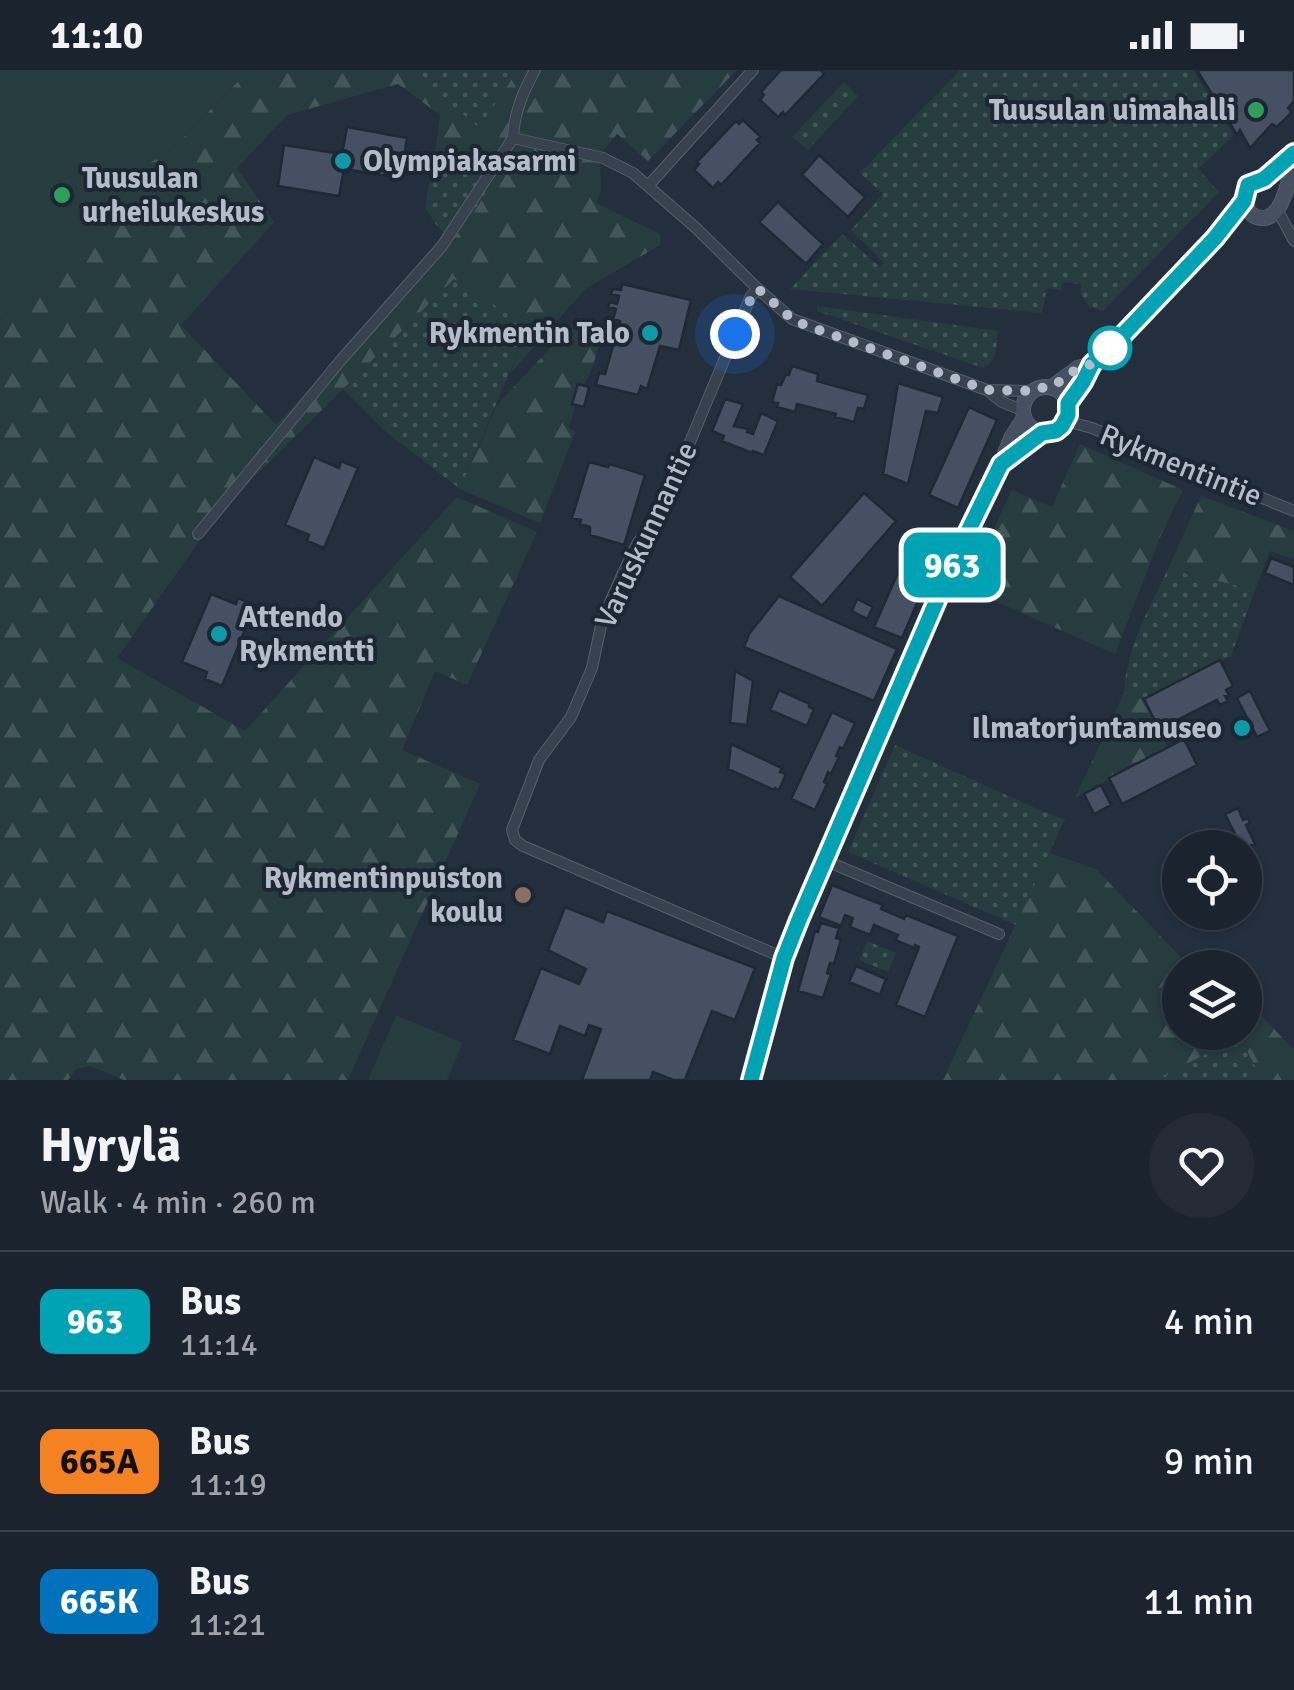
<!DOCTYPE html>
<html lang="en">
<head>
<meta charset="utf-8">
<style>
  body { margin:0; font-family:Signika,sans-serif; background:#242b36; color:#f1f3f6; height:100vh; display:flex; flex-direction:column; font-size:38px; white-space:nowrap }
  * { box-sizing:border-box; margin:0 }
  p { font-size:32px; color:#a0a4aa }
  .icon { flex:none; width:55px; height:55px; fill:none; stroke:currentColor; stroke-width:2; stroke-linecap:round; stroke-linejoin:round }
  .map { position:relative; height:1010px; overflow:hidden }
  .panel { display:flex; flex-direction:column; background:#1b232e; flex:1 }
  .panel>* { flex:none }
  .badge { padding:0 20px; border-radius:15px; font-size:35px; line-height:65px }
  .fabs { position:absolute; left:1162px; top:760px; display:grid; gap:20px }
  .fabs a { display:grid; place-items:center; width:100px; height:100px; border-radius:50%; background:#1b232e; box-shadow:0 2px 8px #0004,0 0 0 2px #39404a; font-size:50px }
  .you { position:absolute; width:50px; height:50px; margin:-25px; border:8px solid #fff; border-radius:50%; background:#1a73e8; box-shadow:0 0 0 15px #1a73e833 }
  .map>.badge { position:absolute; translate:-50% -50%; box-shadow:0 0 0 5px #fff }
  .round { display:grid; place-items:center; flex:none; width:105px; height:105px; border-radius:52px; background:#242b36 }
  .head { display:flex; align-items:center; justify-content:space-between; height:170px; padding:0 40px }
  h1 { font-size:48px; font-weight:800; line-height:75px }
  ul { padding:0; list-style:none }
  li { display:flex; align-items:center; gap:30px; height:140px; padding:0 40px; border-top:2px solid #39404a }
  li div { flex:1 }
  li b { display:block; font-size:38px }
  li em { font-style:normal }
  li .badge { min-width:110px; font-weight:700; text-align:center }
  .status { display:flex; justify-content:space-between; align-items:center; height:70px; padding:0 50px; background:#1b232e; direction:ltr }
  .status svg { height:28px; fill:currentColor }
  .map>svg:first-child { display:block }
  .grass { fill:url(#grass-dots) }
  .forest { fill:url(#forest-firs); fill-rule:evenodd }
  .garden { fill:#263c3f }
  .building { fill:#455162; stroke:#1f2835; stroke-width:2.5 }
  .lines { fill:none; stroke-linecap:round; stroke-linejoin:round }
  .street-casing { stroke:#565f6c; stroke-width:12 }
  .secondary-casing { stroke:#565f6c; stroke-width:16 }
  .street { stroke:#38414e; stroke-width:10 }
  .secondary { stroke:#465061; stroke-width:14 }
  .line-casing { stroke:#fff; stroke-width:22 }
  .line { stroke:#00a3b4; stroke-width:15 }
  .walk { stroke:#b4bcc9; stroke-width:10; stroke-dasharray:0 18 }
  .leisure-dot { fill:#2e9e5b; stroke:#1d2633; stroke-width:4 }
  .culture-dot { fill:#0f9aa8; stroke:#1d2633; stroke-width:4 }
  .stop-dot { fill:#fff; stroke:#00a3b4; stroke-width:5 }
  .education-dot { fill:#8d6e63; stroke:#1d2633; stroke-width:4 }
  .labels { text-anchor:middle; stroke-width:8; stroke-linejoin:round; paint-order:stroke }
  .poi-label { font-size:30px; font-weight:bold; fill:#b4bcc9; stroke:#1d2633; text-anchor:end }
  .street-label { font-size:30px; fill:#b4bcc9; stroke:#1d2633 }
</style>
</head>
<body>
<div class="status"><b>11:10</b><svg viewBox="0 0 49 12"><path d="M0 12V9h3v3zM5 12V6h3v6zM10 12V3h3v9zM15 12V0h3v12zM26 1h20v11H26zM47 4h2v5h-2z"/></svg></div>
<div class="map">
<svg width="1294" height="1010" viewBox="0 0 1294 1010">
  <defs>
    <pattern id="grass-dots" width="8" height="8" patternUnits="userSpaceOnUse" patternTransform="scale(2.5)"><rect width="8" height="8" fill="#263c3f"/><path d="M2 2h.1M6 6h.1" fill="none" stroke="#435659" stroke-width="1.8" stroke-linecap="round"/></pattern>
    <pattern id="forest-firs" width="22" height="20" patternUnits="userSpaceOnUse" patternTransform="scale(2.5)"><rect width="22" height="20" fill="#263c3f"/><path d="M5 1l3.5 6h-7zM16 11l3.5 6h-7z" fill="#435659"/></pattern>
  </defs>
  <rect width="100%" height="100%" fill="#242f3e"/>
  <path class="grass" d="M409 0H518L479 58Z
    M960 0H1193L1234 65 1198 99 1219 122 1103 241 1089 237 1081 224V214L1063 212 1061 220 1047 218 1042 243 790 219 842 164 880 197 884 193 851 160 883 124 860 103Z
    M844 12 858 26 808 80 792 67Z
    M436 76 492 112 465 159 451 169 437 156 425 137Z
    M454 209 529 257 460 419 385 361 343 319Z
    M817 236 998 261C996 275 998 292 983 298L817 241Z
    M1168 499 1255 520 1231 586 1144 629 1124 623C1126 579 1149 538 1168 499Z
    M895 675 1044 742 1065 749 1016 855 848 782Z
    M867 871 896 883 888 902 859 890Z
    M1240 966 1262 1010H1155Z"/>
  <path class="forest" d="M249 0H409L479 58 518 0H737L648 91 617 64 600 85 601 121 596 133 658 163 661 168 660 175 585 219 510 304 528 257 454 209 221 440 117 588 245 661 457 427 537 462 467 615 435 601 402 680 480 714 348 1010H124L90 996 76 999 68 1010H0V250L37 219 116 139 130 111 147 94 169 82ZM398 14 440 45 436 76 492 112 465 158 435 182 276 355 181 255 274 152 237 98 287 45Z
    M579 247 594 253 601 261C598 281 594 297 584 315L577 314 571 335 575 337 569 358 575 362 540 453 460 419 497 335Z
    M1080 374 1183 420 1161 465 1115 584 966 518 1012 420 1052 437Z
    M1201 426 1294 461V489L1270 481 1255 520 1168 499Z
    M1124 623 1144 629 1168 678 1075 728Z
    M1049 783 1096 799 1190 897 1180 898V962H1245V933L1253 937 1294 980V1010H1262L1240 967 1155 1010H943Z"/>
  <path class="garden" d="M0 0H249L169 82 147 94 130 111 116 139 37 219 0 250Z
    M396 945 463 973 447 1010H368Z"/>
  <path class="building" d="M781 0H821L824 4 785 45 783 42 778 47 760 30 764 25 761 22Z
    M1197 0H1294V31L1288 38 1292 42 1277 57 1272 54 1250 78 1240 60 1237 65Z
    M743 50 761 67 757 70 760 73 721 115 718 112 713 118 694 100 699 94 697 92 736 51 739 54Z
    M347 57 407 68 401 108 344 99 339 126 278 116 284 75 342 84Z
    M819 85 865 127 848 147 802 105Z
    M778 132 823 174 806 194 759 152Z
    M622 214 691 230 679 280 660 276 647 319 641 316 638 325 596 315 599 303 605 304 620 251 613 249 616 239 608 237 610 232 617 234 619 226 611 224 613 219 621 220Z
    M792 296 818 304 817 311 868 325 864 339 858 338 854 352 835 347 836 344 797 334 795 342 777 337 778 333 772 332 777 314 781 315 786 304 789 305Z
    M898 313 943 327 938 343 926 341 908 414 883 404Z
    M578 314 589 317 584 337 572 334Z
    M725 329 743 334 734 356 748 359 747 362 753 364 761 343 778 351 764 385 753 381 752 383 722 371 724 366 712 361Z
    M969 337 997 350 958 438 929 425Z
    M314 387 339 398 341 391 358 398 324 478 307 471 309 465 285 455Z
    M589 392 608 397 610 394 645 405 624 475 590 465V457L580 454 581 450 572 448Z
    M864 423 896 451 822 536 790 507Z
    M916 462 943 473 902 568 874 557Z
    M1271 488 1294 497V515L1265 503Z
    M211 524 236 534 238 528 255 535 222 616 205 609 207 602 182 592Z
    M779 526 897 579 874 631 744 577 749 564Z
    M857 529 873 537 867 549 852 541Z
    M1220 590 1233 616 1226 620 1229 625 1225 626 1228 631 1220 635 1217 630 1159 659 1144 629Z
    M735 601 753 611 747 655 730 653Z
    M779 620 810 634 809 637 814 639 807 656 770 640Z
    M1250 621 1270 661 1257 667 1237 628Z
    M832 642 855 653 843 679 840 677 836 686 839 687 831 704 828 702 824 712 827 714 815 740 791 729Z
    M1184 669 1197 695 1122 734 1109 708Z
    M731 674 782 698 780 702 786 704 779 720 775 718 774 720 728 699Z
    M1101 715 1111 735 1094 744 1084 724Z
    M1238 738 1243 750 1248 748 1250 753 1246 755 1255 774 1245 778H1242L1225 744Z
    M832 815 883 835 881 839 904 849 906 845 958 866 925 947 896 935 919 877 915 875 914 878 895 870 898 865 874 855 870 865 850 857 853 848 845 845 841 856 819 847Z
    M565 837 603 852 607 841 755 898 735 950 712 941 685 1010H673L653 1002 650 1010H582L601 959 589 955 585 966 560 956 550 984 513 970 541 898 579 914 586 899 548 880Z
    M821 853 839 858 836 868 841 869 834 894 830 893 827 903 831 904 823 928 798 921 815 861 818 862Z
    M856 896 886 909 880 925 849 912Z"/>
  <g class="lines">
    <defs>
      <path id="street" d="M513 68 603 88 633 103 696 158 758 219 792 249 987 320 1002 332 1022 340
        M648 116 753 0
        M1278 141 1294 171
        M758 219 751 226 735 264 665 432 637 474 623 503 602 551 592 598 571 647 539 690 512 760 515 770 523 776 784 888
        M988 320 1032 321
        M1066 351 1092 358 1294 441
        M198 464 341 290 442 176 513 68C514 43 523 22 535 0
        M824 790 999 864"/>
      <path id="secondary" d="M1244 131C1247 140 1251 147 1261 148 1283 150 1288 110 1294 93
        M1023 340a23 23 0 1 1 46 0a23 23 0 1 1-46 0Z
        M1052 317 1078 298 1092 294 1118 270 1215 168 1244 131 1249 115 1264 109 1294 83
        M1068 333 1092 294
        M1005 390 1041 363
        M751 1010 784 888 824 790 970 454 1001 394 1011 368 1024 348"/>
    </defs>
    <use href="#street" class="street-casing"/>
    <use href="#secondary" class="secondary-casing"/>
    <use href="#street" class="street"/>
    <use href="#secondary" class="secondary"/>
  </g>
  <g class="lines">
    <defs>
      <path id="line" d="M751 1010 784 888 799 850 956 486 1001 394 1042 363 1056 361 1062 356 1068 345V333L1083 312 1092 294 1118 270 1215 168 1244 131 1248 115 1264 109 1294 83"/>
    </defs>
    <use href="#line" class="line-casing"/>
    <use href="#line" class="line"/>
    <path class="walk" d="M735 264 752 226 758 219 792 249 805 255 987 320 1032 321 1038 318 1052 317 1078 298 1092 294 1110 278"/>
  </g>
  <g class="leisure-dot">
    <circle cx="1256" cy="40" r="10"/>
    <circle cx="62" cy="125" r="10"/>
  </g>
  <g class="culture-dot">
    <circle cx="343" cy="91" r="10"/>
    <circle cx="650" cy="263" r="10"/>
    <circle cx="219" cy="564" r="10"/>
    <circle cx="1242" cy="658" r="10"/>
  </g>
  <circle class="stop-dot" cx="1110" cy="278" r="20"/>
  <circle class="education-dot" cx="523" cy="825" r="10"/>
  <g class="labels">
    <g class="poi-label">
      <text x="1236" y="50">Tuusulan uimahalli</text>
      <text x="363" y="101" text-anchor="start">Olympiakasarmi</text>
      <text x="82" y="118" text-anchor="start">Tuusulan<tspan x="82" dy="34">urheilukeskus</tspan></text>
      <text x="630" y="273">Rykmentin Talo</text>
      <text x="239" y="557" text-anchor="start">Attendo<tspan x="239" dy="34">Rykmentti</tspan></text>
      <text x="1222" y="668">Ilmatorjuntamuseo</text>
      <text x="503" y="818">Rykmentinpuiston<tspan x="503" dy="34">koulu</tspan></text>
    </g>
    <g class="street-label">
      <text transform="translate(1181 395) rotate(22)" y="10">Rykmentintie</text>
      <text transform="translate(646 465) rotate(-65)" y="10">Varuskunnantie</text>
    </g>
  </g>
</svg>
<div class="fabs">
<a><svg class="icon" aria-label="locate" viewBox="0 0 24 24"><circle cx="12" cy="12" r="6"/><path d="M12 2v4M12 18v4M2 12h4M18 12h4"/></svg></a>
<a><svg class="icon" aria-label="layers" viewBox="0 0 24 24"><path d="M12 4l9 5-9 5-9-5zM3 14l9 5 9-5"/></svg></a>
</div>
<div class="you" style="left:735px;top:264px"></div>
<b class="badge" style="left:952px;top:495px;background:#00a3b4;color:#fff">963</b>
</div>
<section class="panel">
<div class="head"><div><h1>Hyrylä</h1><p>Walk · 4 min · 260 m</p></div><a class="round"><svg class="icon" aria-label="heart" viewBox="0 0 24 24"><path d="M12 20l-8-8c-3-5 5-10 8-4 3-6 11-1 8 4z"/></svg></a></div>
<ul>
<li><span class="badge" style="background:#00a3b4;color:#fff">963</span><div><b>Bus</b><p>11:14</p></div><em>4 min</em></li>
<li><span class="badge" style="background:#f58220;color:#111">665A</span><div><b>Bus</b><p>11:19</p></div><em>9 min</em></li>
<li><span class="badge" style="background:#0072bc;color:#fff">665K</span><div><b>Bus</b><p>11:21</p></div><em>11 min</em></li>
</ul>
</section>
</body>
</html>
